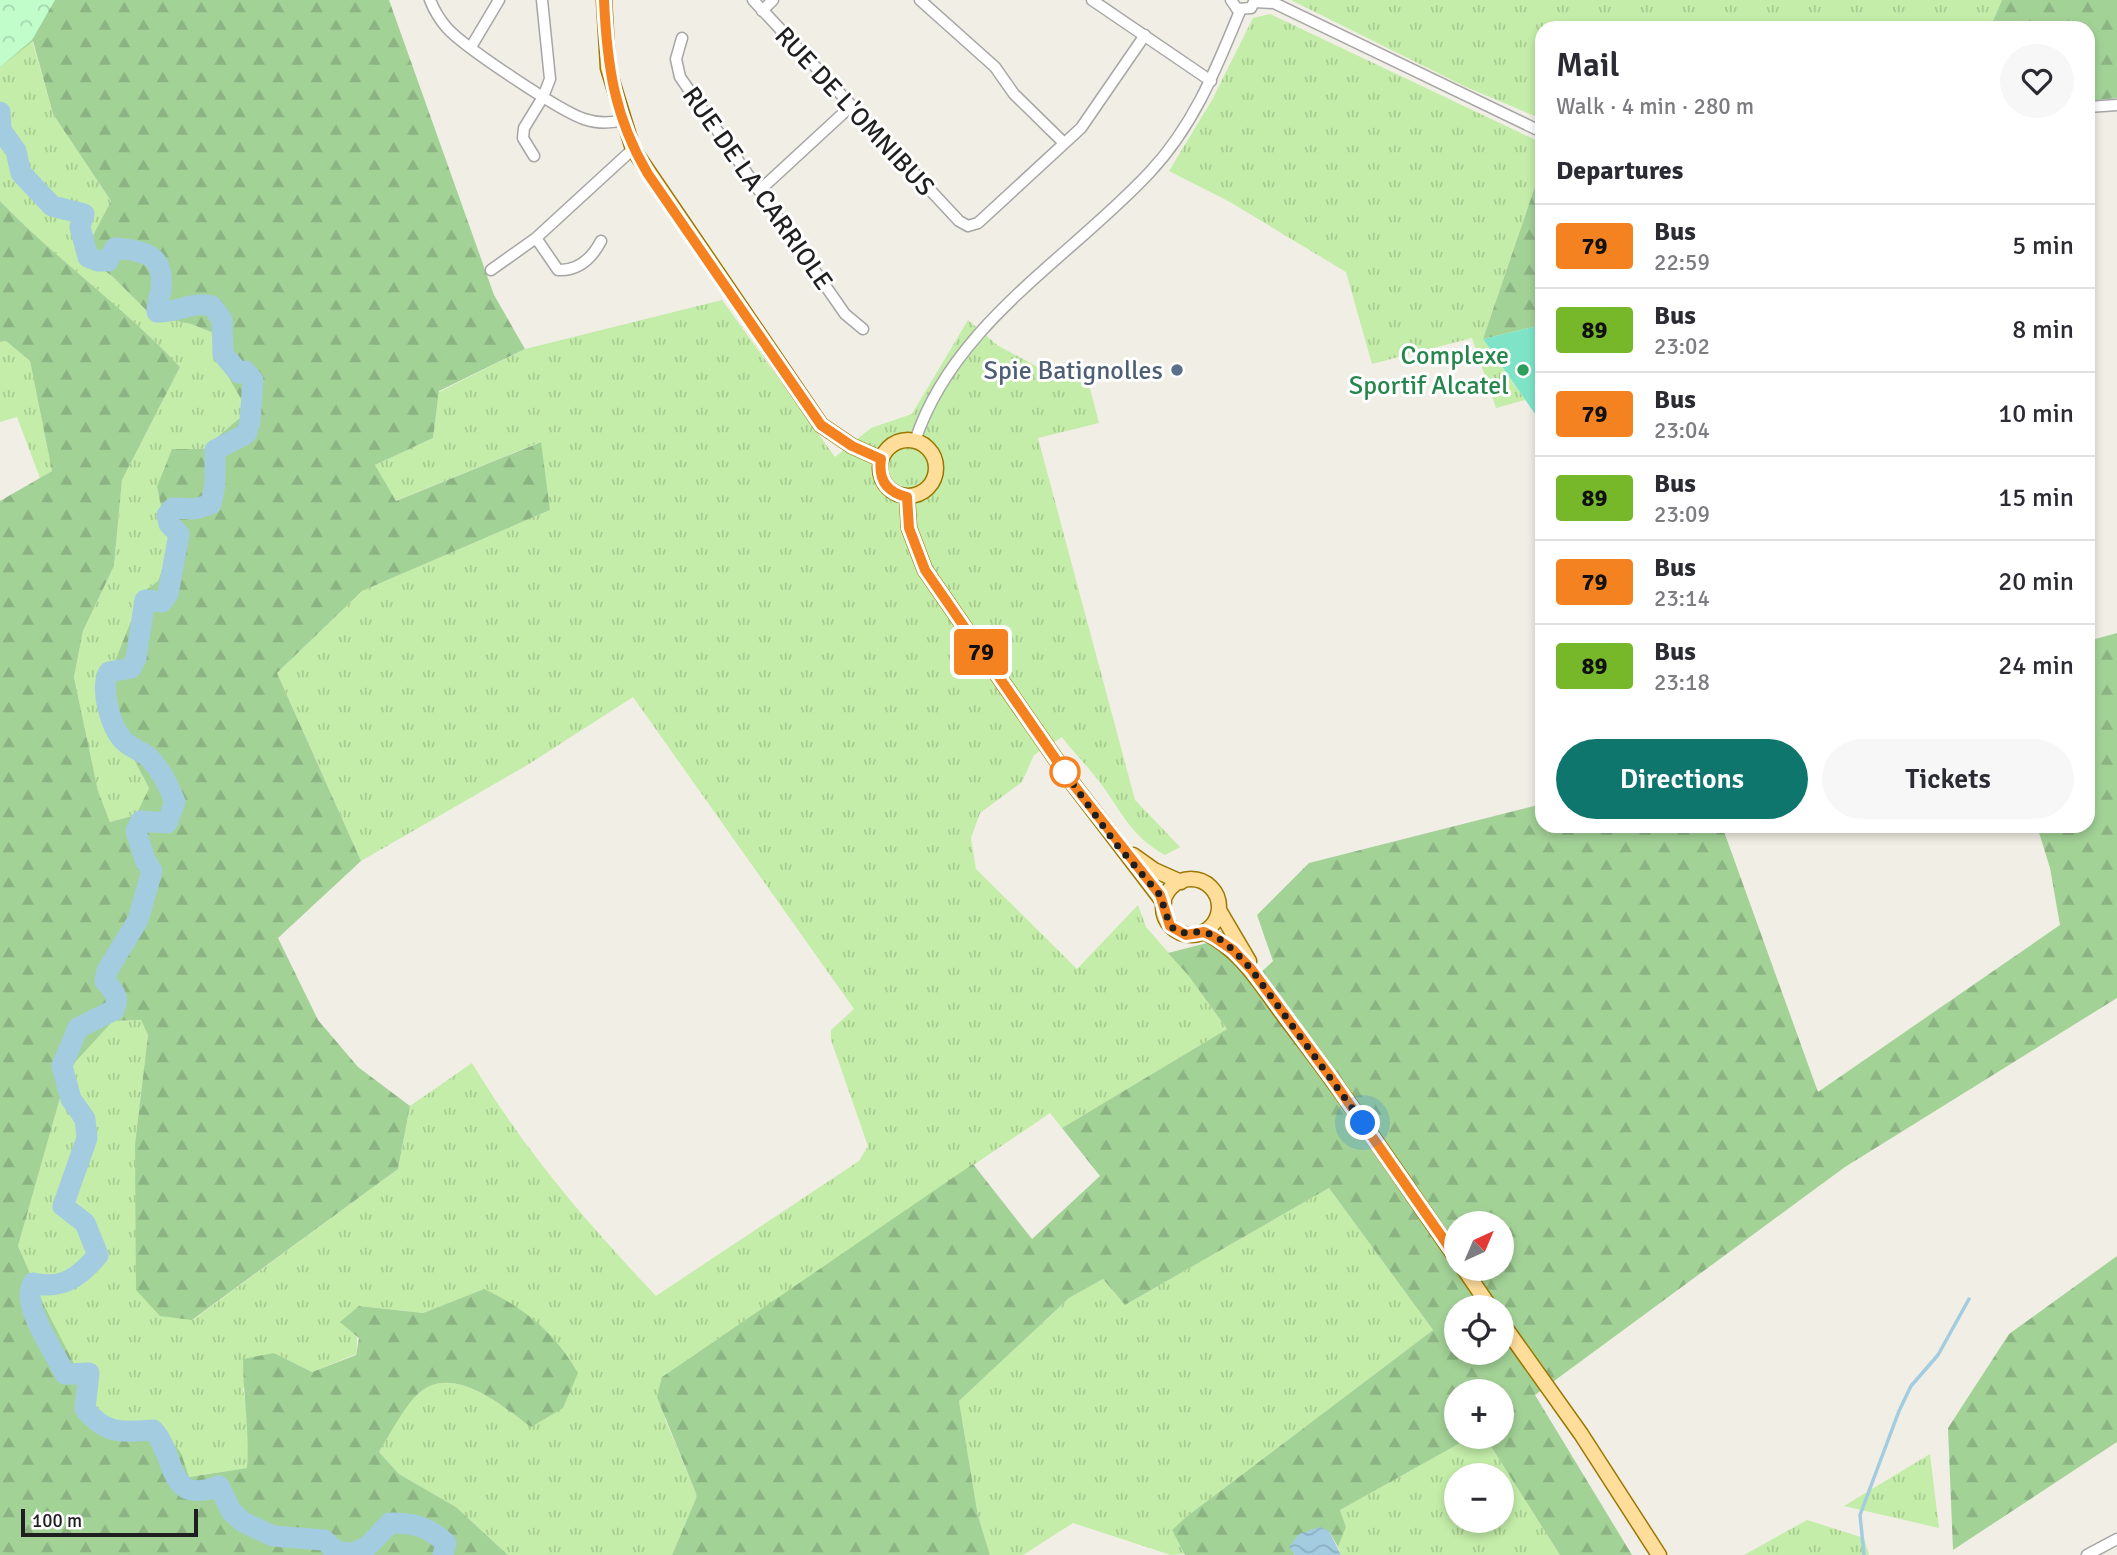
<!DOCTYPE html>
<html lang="en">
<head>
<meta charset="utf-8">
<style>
  body { margin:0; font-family:Signika,sans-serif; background:#f7f7f7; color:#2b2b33; height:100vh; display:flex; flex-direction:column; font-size:26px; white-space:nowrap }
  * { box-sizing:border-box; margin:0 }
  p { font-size:23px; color:#7c7c81 }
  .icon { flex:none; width:38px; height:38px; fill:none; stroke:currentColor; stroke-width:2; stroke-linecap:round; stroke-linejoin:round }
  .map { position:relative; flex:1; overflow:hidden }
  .drawer { position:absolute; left:1535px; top:21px; width:560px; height:812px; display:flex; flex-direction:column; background:#fff; border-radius:21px; box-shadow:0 4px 10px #0003 }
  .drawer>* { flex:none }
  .badge { padding:0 14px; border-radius:5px; font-size:24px; line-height:46px }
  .needle { width:46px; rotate:44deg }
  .controls { position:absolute; left:1444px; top:1211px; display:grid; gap:14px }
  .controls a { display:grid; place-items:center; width:70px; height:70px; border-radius:50%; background:#fff; box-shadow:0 4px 10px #0003; font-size:35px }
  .scale { position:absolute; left:21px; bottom:18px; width:177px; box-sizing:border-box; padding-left:7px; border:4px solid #1f1f1f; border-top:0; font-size:19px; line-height:24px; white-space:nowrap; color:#1f1f1f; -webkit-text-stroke:5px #fff; paint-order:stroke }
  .you { position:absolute; width:35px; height:35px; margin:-18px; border:5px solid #fff; border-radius:50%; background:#1a73e8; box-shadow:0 0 0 10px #1a73e833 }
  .map>.badge { position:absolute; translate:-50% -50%; box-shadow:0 0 0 4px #fff }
  h2 { padding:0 21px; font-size:26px; line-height:63px }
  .round { display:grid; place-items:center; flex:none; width:74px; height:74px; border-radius:37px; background:#f7f7f7 }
  .summary { display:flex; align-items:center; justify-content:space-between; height:119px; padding:0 21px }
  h1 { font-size:33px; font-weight:600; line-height:52px }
  .primary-button { display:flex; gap:14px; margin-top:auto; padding:14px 21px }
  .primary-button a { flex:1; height:80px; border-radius:42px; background:#0f766e; color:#fff; font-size:28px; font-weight:600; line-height:80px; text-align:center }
  .primary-button a+a { background:#f7f7f7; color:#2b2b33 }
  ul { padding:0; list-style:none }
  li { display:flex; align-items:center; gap:21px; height:84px; padding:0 21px; border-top:2px solid #e1e1e2 }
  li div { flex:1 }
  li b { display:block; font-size:26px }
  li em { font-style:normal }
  li .badge { min-width:77px; font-weight:700; text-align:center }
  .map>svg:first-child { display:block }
  .grass { fill:url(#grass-tufts); fill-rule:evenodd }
  .forest { fill:url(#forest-firs); fill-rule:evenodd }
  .park { fill:url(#park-crowns) }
  .pitch { fill:#7fe4c7 }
  .water { fill:url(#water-waves) }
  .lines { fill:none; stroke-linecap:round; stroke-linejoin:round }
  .stream { stroke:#a3cce1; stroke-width:3.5 }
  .river { stroke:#a3cce1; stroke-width:21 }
  .minor-casing { stroke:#a6a6a6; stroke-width:13 }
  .major-casing { stroke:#9b7700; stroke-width:17 }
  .minor { stroke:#fff; stroke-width:10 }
  .major { stroke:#ffde9c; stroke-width:14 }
  .line-casing { stroke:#fff; stroke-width:16 }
  .line { stroke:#f58220; stroke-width:10 }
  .walk { stroke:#1f1f1f; stroke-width:7; stroke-dasharray:0 12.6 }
  .service-dot { fill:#5c6f8a; stroke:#fff; stroke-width:2.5 }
  .leisure-dot { fill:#2e9e5b; stroke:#fff; stroke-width:2.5 }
  .stop-dot { fill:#fff; stroke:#f58220; stroke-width:3.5 }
  .labels { text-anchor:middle; stroke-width:6; stroke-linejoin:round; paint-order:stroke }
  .street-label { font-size:26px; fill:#1f1f1f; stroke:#fff }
  .leisure-label { font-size:26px; fill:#27864d; stroke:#fff; text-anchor:end }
  .service-label { font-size:26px; fill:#4e5e75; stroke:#fff; text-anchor:end }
</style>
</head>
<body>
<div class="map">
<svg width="2117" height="1555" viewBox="0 0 2117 1555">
  <defs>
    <pattern id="grass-tufts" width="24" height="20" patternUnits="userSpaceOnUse" patternTransform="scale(1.75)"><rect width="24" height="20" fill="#c3eda8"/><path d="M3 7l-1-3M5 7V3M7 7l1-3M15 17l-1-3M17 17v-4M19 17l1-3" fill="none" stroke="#a7cb90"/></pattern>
    <pattern id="forest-firs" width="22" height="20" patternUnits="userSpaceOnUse" patternTransform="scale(1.75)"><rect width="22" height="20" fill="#a3d297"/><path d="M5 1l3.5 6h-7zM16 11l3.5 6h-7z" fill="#8cb482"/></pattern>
    <pattern id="park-crowns" width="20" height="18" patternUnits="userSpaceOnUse" patternTransform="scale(1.75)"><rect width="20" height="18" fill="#c0fdcb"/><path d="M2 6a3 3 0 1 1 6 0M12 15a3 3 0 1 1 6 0" fill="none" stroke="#a5d8ae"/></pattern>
    <pattern id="water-waves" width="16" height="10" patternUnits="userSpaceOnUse" patternTransform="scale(1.75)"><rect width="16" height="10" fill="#a3cce1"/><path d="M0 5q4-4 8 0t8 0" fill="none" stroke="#8cafc1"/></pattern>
  </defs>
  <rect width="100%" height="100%" fill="#f1eee5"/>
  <path class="grass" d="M1291 0H2002L1990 28H1542V119L1466 87Z
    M1270 14 1542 143V166L1483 339 1525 400 1496 408 1472 338 1372 364 1346 272 1230 202 1169 171 1212 100 1253 18Z
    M32 40 53 114 111 201 82 256 111 275 152 316 191 324 216 334 226 373 248 411 157 487 170 549 158 581 142 593 115 661 114 722 149 788 136 815 110 822 98 791 74 677 83 631 114 566 122 480 180 367C124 307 57 260 0 201V67Z
    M722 300 835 457 871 428 912 414 968 320 997 345 1045 371 1085 369 1099 423 1038 438 1135 800 1180 847 1165 855C1127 834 1120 806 1094 775 1084 762 1072 751 1062 737L1034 755 1022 782 980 813 971 838 976 869 1077 969 1138 905 1146 927 1188 975 1227 1029 1062 1128 1050 1113 662 1377 665 1419 697 1496 672 1555H508L456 1507 399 1474 379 1452C390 1434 403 1407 419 1393 453 1363 503 1407 531 1427L484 1289 423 1313 360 1306 356 1354 312 1372 274 1353 243 1389 250 1429 247 1468 188 1477 181 1453 124 1438 101 1416 44 1305 18 1246 68 1070 113 1021 141 1020 148 1035 135 1144 193 1320 398 1169 410 1106 472 1063C524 1150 587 1223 656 1296L859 1161 868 1146 831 1040V1030L854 1009 633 697 529 764 361 861 277 673 362 591 550 510 540 442 395 501 375 465 433 438 439 392 525 349Z
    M6 341 30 361 52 471 40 478 17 417 0 422V342Z
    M1329 1188 1433 1330 1186 1517 1172 1530 1185 1554 1171 1555 1073 1523 1023 1555H990L978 1516 959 1401 1069 1298 1103 1279 1125 1305Z
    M1471 1437H1485L1560 1555H1341L1338 1547 1346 1527 1340 1510ZM1456 1475H1502V1521H1456Z
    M1930 1454 1939 1528 1844 1506Z
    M1807 1520 1864 1538 1869 1555H1744Z"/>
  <path class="forest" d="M0 0H389L494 295 525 349 439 391 433 438 375 465 396 501 541 442 550 510 362 591 277 673 361 861 278 938 318 1020 358 1067 410 1106 398 1169 192 1320 160 1316 136 1290 135 1144 148 1035 141 1020 113 1021 68 1070 18 1246 44 1305 101 1416 124 1438 156 1421 181 1453 189 1477 247 1468C250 1431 243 1396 243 1359L274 1353 312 1372 356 1355 359 1338 340 1322 359 1306 423 1313 484 1289C526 1309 554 1332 578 1373L563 1408 531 1427C503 1407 454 1363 419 1393 405 1405 389 1436 379 1452L399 1474 456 1507 508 1555H0V501L52 471 30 361 6 341 0 342V201C57 260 124 307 180 367L122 480 114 566 83 631 74 677 98 791 110 822 136 815 149 788 114 722 115 661 142 593 158 581 170 549 157 487 172 449H203L248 411 226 373 216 334 191 324 152 316 111 275 82 256 111 201 53 114 33 41 0 67Z
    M2002 0H2117V98L2088 101V28H1990Z
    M1542 166V325L1483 339Z
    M2117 633V998L1845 1167 1535 1395 1632 1555H1560L1485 1437H1502V1391H1456V1437H1471L1340 1510 1346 1527 1338 1547 1329 1531 1290 1547 1295 1555H1185L1172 1530 1186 1517 1433 1330 1329 1188 1125 1305 1103 1279 1069 1298 959 1401 978 1516 990 1555H672L697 1496 657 1397 662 1377 973 1164 1032 1239 1100 1176 1062 1128 1227 1029 1188 975 1168 953 1207 943 1231 959 1252 981 1273 961 1257 915 1309 863 1542 804V826H1722L1818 1092 2060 925 2050 868 2037 826H2088V641ZM1456 1223H1502V1269H1456ZM1456 1307H1502V1353H1456Z
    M2117 1256V1442L1953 1550 1948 1428 2009 1334Z"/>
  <path class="park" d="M0 0H55L32 40 0 67Z"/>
  <path class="pitch" d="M1542 325V424L1483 339Z"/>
  <path class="water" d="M1320 1527 1329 1531 1341 1555H1295L1289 1547 1299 1534Z"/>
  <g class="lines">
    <path class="stream" d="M1864 1555 1860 1515 1899 1411 1911 1386 1938 1355 1969 1299"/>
    <path class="river" d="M0 112 1 130 16 151 21 173 52 206 84 214 80 227 88 257 98 261H108L115 248C144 251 165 253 161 290 159 298 157 304 157 312 177 313 192 301 212 306L222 320 223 354 239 373 245 371 253 380 250 422 246 434 215 450V485L211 504 195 509 173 508 167 515 169 524 179 534 168 594 162 602 145 600 136 658 131 668 109 672C100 689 110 726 123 740 129 747 139 750 146 755 160 767 169 786 175 802L167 823 141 821 136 831 145 860 152 871 138 920 107 971 105 981C114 991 120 997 114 1010L78 1028 62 1066 71 1099 85 1119 87 1138 63 1206 85 1223 98 1255C80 1277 62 1290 33 1283 20 1305 55 1352 65 1374L89 1373 85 1409C106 1435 122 1432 153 1430 178 1457 165 1506 219 1486L231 1511 243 1522 273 1536 324 1540 337 1552 353 1553 367 1547 390 1523C414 1523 427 1526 446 1543L443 1555"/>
    <defs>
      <path id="minor" d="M430 0C434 10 440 20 447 28 464 47 560 111 584 119 596 123 609 124 622 120
        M753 0 959 221 968 226 978 223 1081 128 1145 35
        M920 0 995 67 1014 94 1064 143
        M1092 0 1211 81
        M1231 0 1237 9 1251 8 1255 0
        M1255 2 1274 3 1542 132
        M762 11 773 0
        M682 38 676 59 680 77 845 314 863 329
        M471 47 499 0
        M2088 107 2117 105
        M534 156 523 138 524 128 543 97 550 79 542 0
        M760 190 850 107
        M536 238 558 270C578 271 592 258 601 241
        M491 270 536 238 633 149
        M915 441C953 324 1070 258 1150 172 1194 125 1216 69 1240 11
        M2087 1555 2117 1539"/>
      <path id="major" d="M604 0 608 68 633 149 821 425 852 446 881 459
        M880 468a28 28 0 1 1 56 0a28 28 0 1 1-56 0Z
        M907 497 909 528 925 570 1073 784 1164 903
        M1133 855 1154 870 1181 882
        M1163 907a28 28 0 1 1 56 0a28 28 0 1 1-56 0Z
        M1219 910 1249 961
        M1204 932C1243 951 1262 987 1288 1021 1347 1097 1401 1178 1456 1258
        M1464 1269 1490 1307
        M1502 1323 1581 1434 1659 1555"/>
    </defs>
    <use href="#minor" class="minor-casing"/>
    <use href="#major" class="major-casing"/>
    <use href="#minor" class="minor"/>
    <use href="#major" class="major"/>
  </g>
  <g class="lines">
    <defs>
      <path id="line" d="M604 0C607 65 614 117 648 174L821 425 852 446 881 459C878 480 887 492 907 497L909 528 925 570 1073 784 1160 895 1170 926 1186 935 1204 932 1214 937 1233 950 1251 969 1332 1079 1456 1257"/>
    </defs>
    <use href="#line" class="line-casing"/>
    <use href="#line" class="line"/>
    <path class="walk" d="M1065 772 1058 763 1116 844 1160 895 1170 926C1187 939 1192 929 1207 933 1225 939 1239 956 1251 969L1363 1123"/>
  </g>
  <circle class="service-dot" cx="1177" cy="370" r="7"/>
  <circle class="leisure-dot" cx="1523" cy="370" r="7"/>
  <circle class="stop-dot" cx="1065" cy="772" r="14"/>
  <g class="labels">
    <g class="street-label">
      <text transform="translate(855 111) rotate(47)" y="9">RUE DE L'OMNIBUS</text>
      <text transform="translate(758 188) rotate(55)" y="9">RUE DE LA CARRIOLE</text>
    </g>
    <g class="leisure-label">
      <text x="1509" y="364">Complexe<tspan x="1509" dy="30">Sportif Alcatel</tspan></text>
    </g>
    <g class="service-label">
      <text x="1163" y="379">Spie Batignolles</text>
    </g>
  </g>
</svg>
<div class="controls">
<a><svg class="needle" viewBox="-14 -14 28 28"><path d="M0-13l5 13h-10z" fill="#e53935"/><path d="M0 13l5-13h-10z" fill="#7c7c81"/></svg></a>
<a><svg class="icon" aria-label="locate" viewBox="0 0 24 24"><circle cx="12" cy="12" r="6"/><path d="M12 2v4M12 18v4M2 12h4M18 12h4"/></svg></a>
<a>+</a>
<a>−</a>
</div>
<div class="scale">100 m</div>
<div class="you" style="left:1363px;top:1123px"></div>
<b class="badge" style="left:981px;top:652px;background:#f58220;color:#111">79</b>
<section class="drawer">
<div class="summary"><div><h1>Mail</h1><p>Walk · 4 min · 280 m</p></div><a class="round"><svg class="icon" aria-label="heart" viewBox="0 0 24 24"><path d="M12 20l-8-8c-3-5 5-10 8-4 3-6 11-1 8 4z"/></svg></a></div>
<h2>Departures</h2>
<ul>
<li><span class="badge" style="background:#f58220;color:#111">79</span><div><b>Bus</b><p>22:59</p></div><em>5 min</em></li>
<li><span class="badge" style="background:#76b82a;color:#111">89</span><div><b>Bus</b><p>23:02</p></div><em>8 min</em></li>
<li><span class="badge" style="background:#f58220;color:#111">79</span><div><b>Bus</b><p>23:04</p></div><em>10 min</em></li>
<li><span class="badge" style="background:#76b82a;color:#111">89</span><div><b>Bus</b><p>23:09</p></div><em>15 min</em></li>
<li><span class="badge" style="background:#f58220;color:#111">79</span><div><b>Bus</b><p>23:14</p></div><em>20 min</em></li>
<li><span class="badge" style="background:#76b82a;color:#111">89</span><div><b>Bus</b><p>23:18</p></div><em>24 min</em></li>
</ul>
<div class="primary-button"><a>Directions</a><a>Tickets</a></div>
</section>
</div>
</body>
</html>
